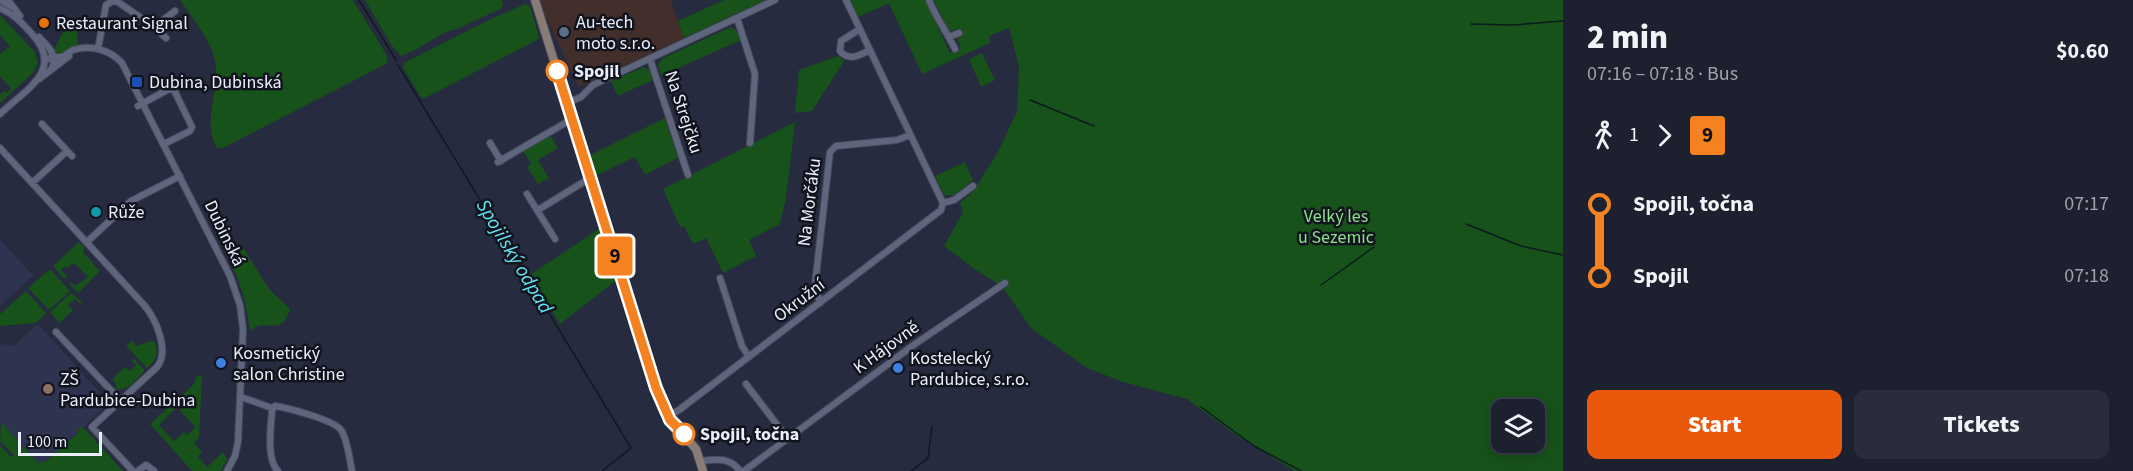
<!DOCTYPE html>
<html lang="en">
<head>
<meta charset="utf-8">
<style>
  body { margin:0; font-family:"Source Sans 3",sans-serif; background:#292d3b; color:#f1f3f6; height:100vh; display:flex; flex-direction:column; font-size:22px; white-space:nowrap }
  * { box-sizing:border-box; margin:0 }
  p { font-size:20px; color:#a0a3aa }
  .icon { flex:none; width:33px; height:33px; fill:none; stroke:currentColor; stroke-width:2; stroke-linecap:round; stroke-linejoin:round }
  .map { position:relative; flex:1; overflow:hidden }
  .sheet { display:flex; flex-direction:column; background:#1c202f; width:570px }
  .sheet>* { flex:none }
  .badge { padding:0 12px; border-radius:4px; font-size:21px; line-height:39px }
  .tools { position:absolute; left:1491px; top:399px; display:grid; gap:12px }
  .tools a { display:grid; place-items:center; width:54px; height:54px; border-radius:12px; background:#1c202f; box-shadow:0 3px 15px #0003,0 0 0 2px #3a3e4b; font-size:30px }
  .scale { position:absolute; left:18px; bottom:15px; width:84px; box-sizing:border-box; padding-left:6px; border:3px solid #eaeefc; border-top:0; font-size:16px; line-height:21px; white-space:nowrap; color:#eaeefc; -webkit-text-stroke:4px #12141d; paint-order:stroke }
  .map>.badge { position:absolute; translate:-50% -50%; box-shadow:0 0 0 3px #fff }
  .legs { display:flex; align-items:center; gap:9px; height:66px; padding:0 24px; font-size:20px }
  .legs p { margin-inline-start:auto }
  .head { display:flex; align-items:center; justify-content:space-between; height:102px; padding:0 24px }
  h1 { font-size:33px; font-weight:800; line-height:45px }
  .cta { display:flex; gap:12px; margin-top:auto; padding:12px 24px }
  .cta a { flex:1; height:69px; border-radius:12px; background:#ea580c; color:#fff; font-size:24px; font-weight:800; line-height:69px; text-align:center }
  .cta a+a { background:#292d3b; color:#f1f3f6 }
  ul { padding:0 24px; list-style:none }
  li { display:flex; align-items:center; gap:21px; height:72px; font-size:22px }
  li i { display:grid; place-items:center; width:9px; height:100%; margin:0 8px; background:currentColor }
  li i::after { content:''; width:15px; height:15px; margin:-8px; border:4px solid; border-radius:50%; background:#1c202f }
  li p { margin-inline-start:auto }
  li:first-child i { background:linear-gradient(#0000 50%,currentColor 0) }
  li:last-child i { background:linear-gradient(currentColor 50%,#0000 0) }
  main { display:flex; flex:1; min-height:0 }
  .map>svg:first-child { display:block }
  .built { fill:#2e344f }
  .industrial { fill:#422e2a }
  .green { fill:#165219; fill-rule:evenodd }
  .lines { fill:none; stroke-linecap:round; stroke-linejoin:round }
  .stream { stroke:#0b1b1e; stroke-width:1.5 }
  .street-casing { stroke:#444859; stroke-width:8 }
  .secondary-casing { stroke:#444859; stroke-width:10 }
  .street { stroke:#5e657c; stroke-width:6 }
  .secondary { stroke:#887c77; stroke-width:8 }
  .line-1-casing { stroke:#fff; stroke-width:14 }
  .line-1 { stroke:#f58220; stroke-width:9 }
  .food-dot { fill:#e8710a; stroke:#12141d; stroke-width:2 }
  .service-dot { fill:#5c6f8a; stroke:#12141d; stroke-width:2 }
  .stop-1-dot { fill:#fff; stroke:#f58220; stroke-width:3 }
  .transit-dot { fill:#1a4fb4; stroke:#12141d; stroke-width:2 }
  .culture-dot { fill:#0f9aa8; stroke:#12141d; stroke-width:2 }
  .shop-dot { fill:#3f7fe0; stroke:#12141d; stroke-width:2 }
  .education-dot { fill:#8d6e63; stroke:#12141d; stroke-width:2 }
  .labels { text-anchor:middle; stroke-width:5; stroke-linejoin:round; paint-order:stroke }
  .poi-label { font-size:18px; fill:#eaeefc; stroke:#12141d; text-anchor:start }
  .stop-label { font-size:18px; font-weight:bold; fill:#eaeefc; stroke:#12141d; text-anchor:start }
  .street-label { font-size:18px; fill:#eaeefc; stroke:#12141d }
  .park-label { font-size:18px; fill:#8ce18b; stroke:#12141d }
  .water-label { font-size:20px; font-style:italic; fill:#63e3f6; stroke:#12141d }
</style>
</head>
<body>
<main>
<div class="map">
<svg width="1563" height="471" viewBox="0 0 1563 471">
  <rect width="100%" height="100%" fill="#262b3f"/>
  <path class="built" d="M0 240 33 275 0 306Z
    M38 324 109 403 45 462 39 464 0 421V344L14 346Z"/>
  <path class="industrial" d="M540 0H675L671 2 684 38 579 87 545 15Z"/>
  <path class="green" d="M180 0H353L386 54 388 63 223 148H217C201 122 221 89 215 61 210 38 192 18 180 0Z
    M365 0H502L503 5 500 9 457 29C441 31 418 51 401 56L392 46Z
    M724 0H765L684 38 678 21Z
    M850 0H925L950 53 961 48 957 39 961 37 958 29 951 31 948 29 934 0H1563V471H1295L1236 435 1187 399 1123 382 1087 368 1031 328 1002 286 976 270 944 246 963 212 960 203 973 192 999 150 1017 111 1019 66 1009 28 989 36 990 43 922 74 889 3 858 17ZM1502 410H1534V442H1502Z
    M525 4 530 6 539 37 537 40 429 96 423 98 420 96 403 67 404 63 491 19Z
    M0 15 35 52 38 63 33 73 0 103V95L4 91 7 93 11 89 0 76V54L10 46 0 35Z
    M76 22 78 45 59 55 54 50C60 39 63 27 76 22Z
    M731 27 736 30 741 40 661 76 658 64 663 58Z
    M982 53 995 80 981 87 969 59Z
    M838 56 844 61 812 111 795 113 799 70Z
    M644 67 650 71 653 80 618 96 611 81Z
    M665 118 678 158 645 175 635 157 595 176 588 156Z
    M795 122 786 198 780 224 749 240 756 256 723 273 706 238 693 244 684 226 680 227 663 189Z
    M550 135 558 148 538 160 549 178 538 184 527 167 531 164 523 151Z
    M965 162 973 180 954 195H944L935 176Z
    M602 227 618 279 560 324 530 275Z
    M79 242 84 247 83 252 100 271 78 293 69 284 71 282 75 286 88 277 74 263 67 268 65 266 61 270 67 277 64 279 53 266Z
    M240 243 269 289 290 309C281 339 265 316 250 331 247 308 242 286 232 266Z
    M50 269 70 291 49 310 28 288Z
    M26 291 46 313 36 323 0 326V314Z
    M71 293 82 302 80 304 75 299 68 305 73 310 59 323 50 312Z
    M132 340 137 346 151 341 155 342C159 353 156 361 147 368L126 346Z
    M134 359 145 370C137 378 127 393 115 389L116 384 112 379 125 367 130 371 136 365 132 361Z
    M197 375 205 376 202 377 199 437 194 443 202 452 198 457 207 467 223 452 227 459 221 471H192L150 424 174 402 178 406 159 425 174 441 184 432 187 435 195 427 180 410 182 407 176 401 194 384Z
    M1 422 39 464 43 460 45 462 78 433 77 431 82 426 123 471H0V445L11 457 14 455 0 441Z"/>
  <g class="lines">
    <path class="stream" d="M359 0 396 60
      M1471 24 1513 25 1563 21
      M398 65 631 448 602 471
      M1030 100 1094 126
      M1466 224 1521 246 1563 255
      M1321 285 1374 247
      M1201 407 1254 446 1301 471
      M911 471 928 458 932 426"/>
    <defs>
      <path id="street" d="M0 0 10 6
        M8 0 20 16
        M846 0 943 203
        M929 0C936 18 947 32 955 49
        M0 8C14 14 22 23 32 34 65 70 26 89 0 114
        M737 18 755 74 750 143
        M154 27 175 11
        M860 29 841 41 840 51C849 62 860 55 870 50
        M39 37C48 46 58 55 52 68
        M949 37 959 33
        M98 49 106 5 113 1 118 2 154 27 166 38
        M650 59 688 175
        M46 60C53 55 58 59 64 56 67 54 70 52 73 50 91 44 110 50 122 63L230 276 240 305 243 329 238 442 235 456 227 471
        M39 79 69 56
        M567 103 581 97 593 85 775 0
        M138 106 169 89 174 90 192 127 190 131 164 144
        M42 124 72 156
        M490 143 501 161
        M0 148 144 305C156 319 170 351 157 367L92 427 133 471
        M498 162 572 119
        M32 183 67 151
        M527 194 555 239
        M538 210 590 178
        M87 242 131 201 180 176
        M720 278 742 346 749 357
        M820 303 815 285 830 152 836 146 897 140 910 135
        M56 332 121 401
        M746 384 788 439
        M241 397 272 408
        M668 416 679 410 941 210 943 203 954 200 973 186
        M700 461C716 459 730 457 740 471
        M138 471 146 465 154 471
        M278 471C266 460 271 426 272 410L275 406C288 408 334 420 341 430 347 438 350 461 352 471
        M744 471 915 344 1005 283"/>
      <path id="secondary" d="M535 0 656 388 670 420 696 449 703 471"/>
    </defs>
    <use href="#street" class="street-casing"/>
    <use href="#secondary" class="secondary-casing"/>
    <use href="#street" class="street"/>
    <use href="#secondary" class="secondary"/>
  </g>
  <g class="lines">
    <defs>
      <path id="line-1" d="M557 71 656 388 670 420 684 434"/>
    </defs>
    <use href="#line-1" class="line-1-casing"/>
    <use href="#line-1" class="line-1"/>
  </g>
  <circle class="food-dot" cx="44" cy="23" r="6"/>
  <circle class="service-dot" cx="564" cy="32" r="6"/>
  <g class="stop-1-dot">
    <circle cx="557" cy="71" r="10"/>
    <circle cx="684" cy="434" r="10"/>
  </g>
  <rect class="transit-dot" x="131" y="76" width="12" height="12" rx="3"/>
  <circle class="culture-dot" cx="96" cy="212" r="6"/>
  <g class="shop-dot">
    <circle cx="221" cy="363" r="6"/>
    <circle cx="898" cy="368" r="6"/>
  </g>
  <circle class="education-dot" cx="48" cy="389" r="6"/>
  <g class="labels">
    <g class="poi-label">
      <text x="576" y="28">Au-tech<tspan x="576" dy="21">moto s.r.o.</tspan></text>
      <text x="56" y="29">Restaurant Signal</text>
      <text x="149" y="88">Dubina, Dubinská</text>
      <text x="108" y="218">Růže</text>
      <text x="233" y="359">Kosmetický<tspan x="233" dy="21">salon Christine</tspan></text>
      <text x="910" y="364">Kostelecký<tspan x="910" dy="21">Pardubice, s.r.o.</tspan></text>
      <text x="60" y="385">ZŠ<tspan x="60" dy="21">Pardubice-Dubina</tspan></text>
    </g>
    <g class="stop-label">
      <text x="574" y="77">Spojil</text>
      <text x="700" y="440">Spojil, točna</text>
    </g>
    <g class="street-label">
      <text transform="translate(684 112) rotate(72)" y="6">Na Strejčku</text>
      <text transform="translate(809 202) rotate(-83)" y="6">Na Morčáku</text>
      <text transform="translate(225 233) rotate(64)" y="6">Dubinská</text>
      <text transform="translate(799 300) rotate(-37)" y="6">Okružní</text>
      <text transform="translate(886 347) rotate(-36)" y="6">K Hájovně</text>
    </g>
    <g class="park-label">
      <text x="1336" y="222">Velký les<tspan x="1336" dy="21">u Sezemic</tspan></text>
    </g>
    <g class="water-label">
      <text transform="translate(515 256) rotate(59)" y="7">Spojilský odpad</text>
    </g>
  </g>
</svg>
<div class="tools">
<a><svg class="icon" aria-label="layers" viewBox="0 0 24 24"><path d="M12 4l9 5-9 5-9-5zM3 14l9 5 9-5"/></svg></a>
</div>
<div class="scale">100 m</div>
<b class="badge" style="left:615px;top:256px;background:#f58220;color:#111">9</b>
</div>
<section class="sheet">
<div class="head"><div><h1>2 min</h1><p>07:16 – 07:18 · Bus</p></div><b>$0.60</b></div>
<div class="legs"><svg class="icon" aria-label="walk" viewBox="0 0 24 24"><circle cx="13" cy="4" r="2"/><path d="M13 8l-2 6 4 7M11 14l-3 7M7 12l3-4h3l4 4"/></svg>1<svg class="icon" aria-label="forward" viewBox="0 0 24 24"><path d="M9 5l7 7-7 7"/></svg><b class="badge" style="background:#f58220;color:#111">9</b></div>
<ul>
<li><i style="color:#f58220"></i><b>Spojil, točna</b><p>07:17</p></li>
<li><i style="color:#f58220"></i><b>Spojil</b><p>07:18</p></li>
</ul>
<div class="cta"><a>Start</a><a>Tickets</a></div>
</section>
</main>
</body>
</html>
